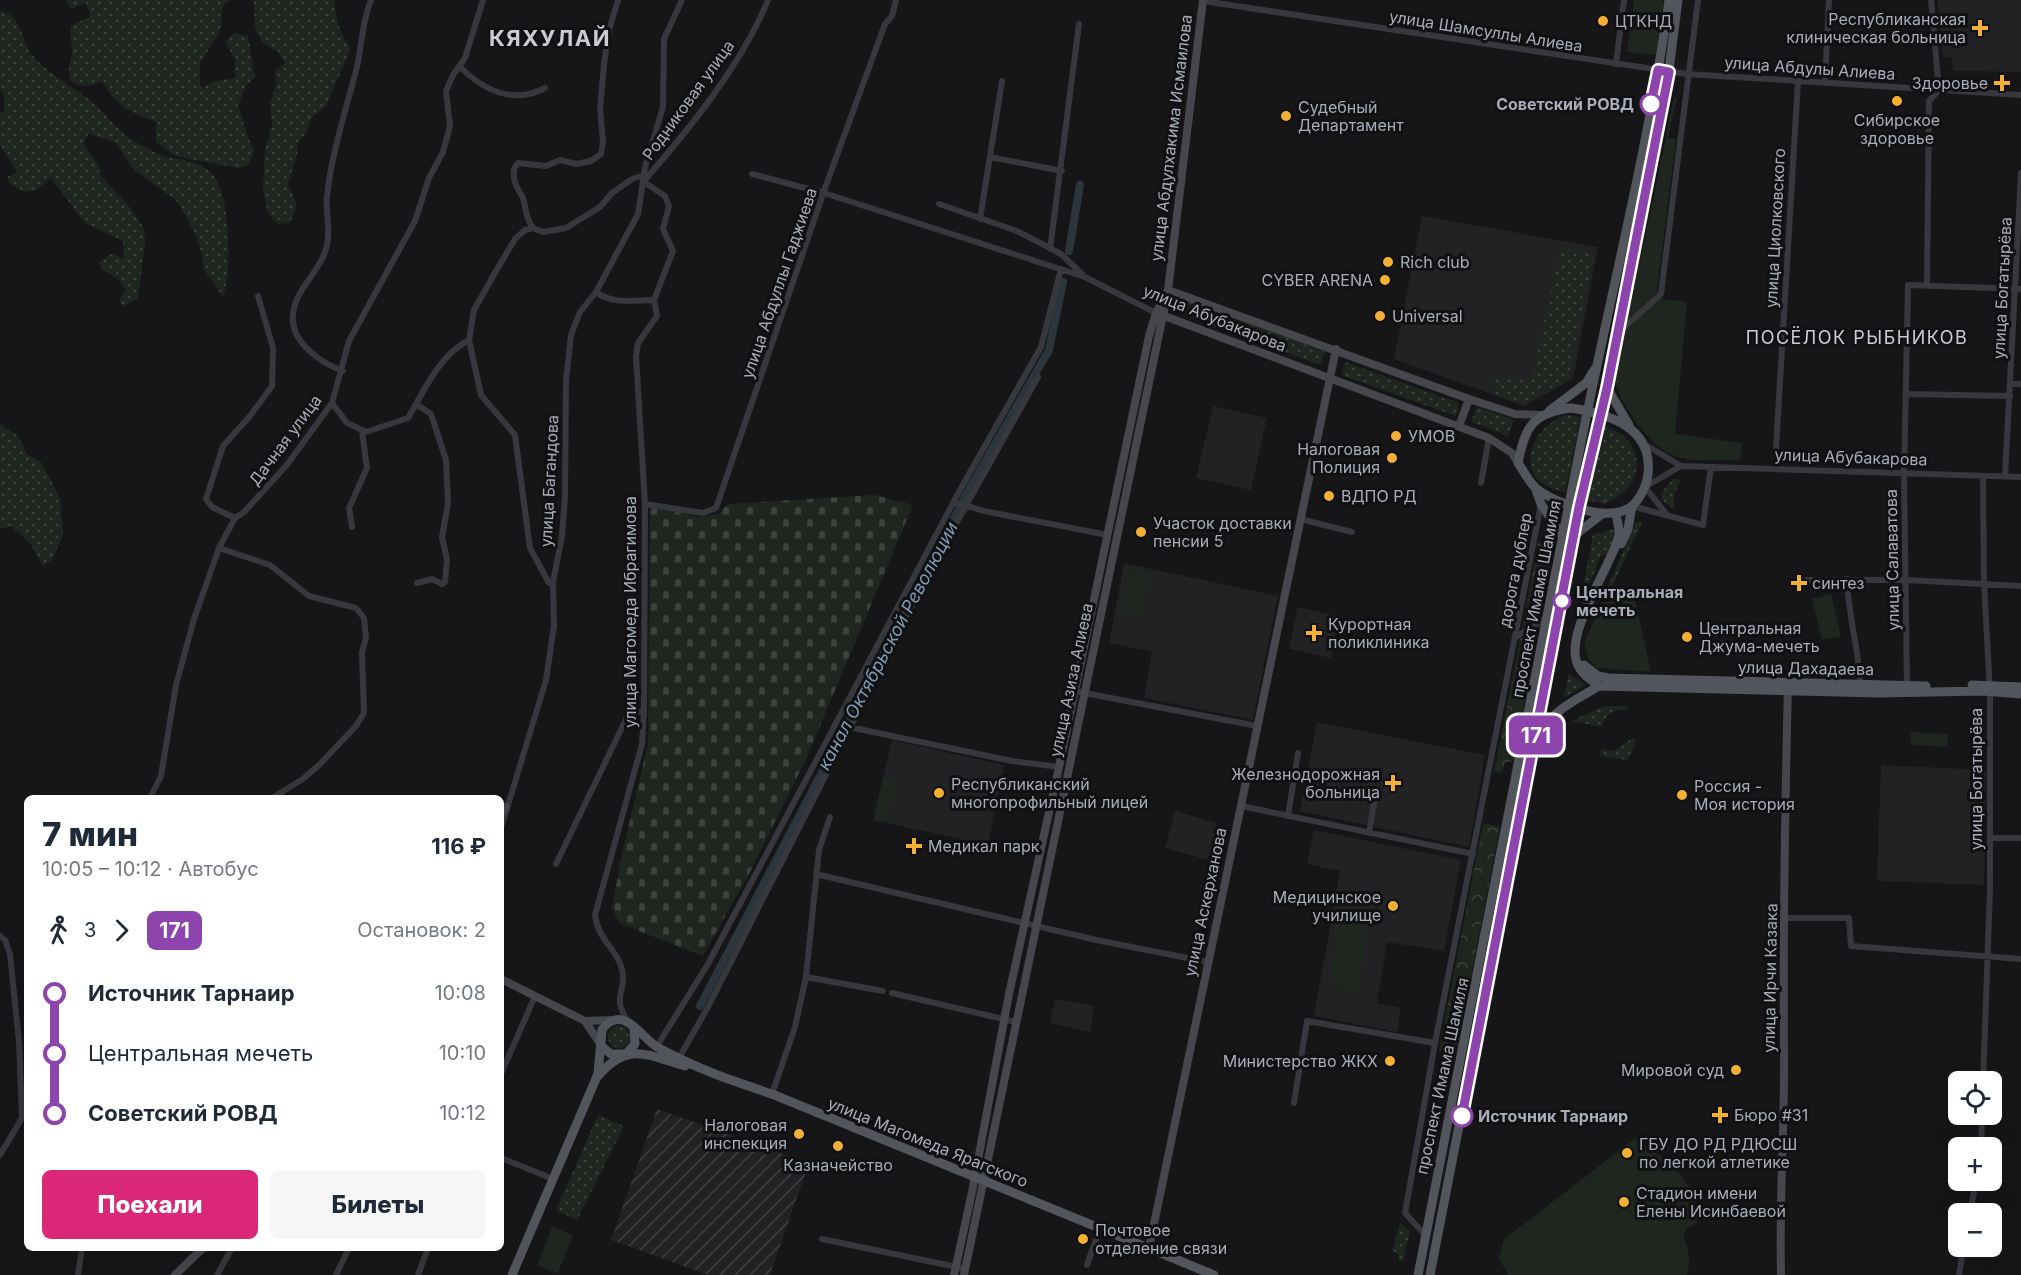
<!DOCTYPE html>
<html lang="ru">
<head>
<meta charset="utf-8">
<style>
  body { margin:0; font-family:Inter,sans-serif; background:#f6f6f7; color:#1f2937; height:100vh; display:flex; flex-direction:column; font-size:22px; white-space:nowrap }
  * { box-sizing:border-box; margin:0 }
  p { font-size:20px; color:#747a83 }
  .icon { flex:none; width:33px; height:33px; fill:none; stroke:currentColor; stroke-width:2; stroke-linecap:round; stroke-linejoin:round }
  .map { position:relative; flex:1; overflow:hidden }
  .panel { position:absolute; left:24px; top:795px; width:480px; height:456px; display:flex; flex-direction:column; background:#fff; border-radius:9px; box-shadow:0 6px 24px #0002 }
  .panel>* { flex:none }
  .badge { padding:0 12px; border-radius:9px; font-size:21px; line-height:39px }
  .tools { position:absolute; left:1948px; top:1071px; display:grid; gap:12px }
  .tools a { display:grid; place-items:center; width:54px; height:54px; border-radius:9px; background:#fff; box-shadow:0 6px 24px #0002; font-size:30px }
  .map>.badge { position:absolute; translate:-50% -50%; box-shadow:0 0 0 3px #fff }
  .legs { display:flex; align-items:center; gap:9px; height:66px; padding:0 18px; font-size:20px }
  .legs p { margin-inline-start:auto }
  .head { display:flex; align-items:center; justify-content:space-between; height:102px; padding:0 18px }
  h1 { font-size:33px; font-weight:800; line-height:45px }
  .action { display:flex; gap:12px; margin-top:auto; padding:12px 18px }
  .action a { flex:1; height:69px; border-radius:9px; background:#db2777; color:#fff; font-size:24px; font-weight:800; line-height:69px; text-align:center }
  .action a+a { background:#f6f6f7; color:#1f2937 }
  ul { padding:0 18px; list-style:none }
  li { display:flex; align-items:center; gap:21px; height:60px; font-size:22px }
  li i { display:grid; place-items:center; width:9px; height:100%; margin:0 8px; background:currentColor }
  li i::after { content:''; width:15px; height:15px; margin:-8px; border:4px solid; border-radius:50%; background:#fff }
  li p { margin-inline-start:auto }
  li:first-child i { background:linear-gradient(#0000 50%,currentColor 0) }
  li:last-child i { background:linear-gradient(currentColor 50%,#0000 0) }
  .map>svg:first-child { display:block }
  .built { fill:#222225 }
  .industrial { fill:url(#industrial-furrows) }
  .grass { fill:url(#grass-dots) }
  .forest { fill:url(#forest-crowns) }
  .cemetery { fill:url(#cemetery-stones) }
  .park { fill:#1e261f }
  .lines { fill:none; stroke-linecap:round; stroke-linejoin:round }
  .canal { stroke:#2c353c; stroke-width:8 }
  .street { stroke:#37383d; stroke-width:6 }
  .secondary { stroke:#45474d; stroke-width:8 }
  .primary { stroke:#53555c; stroke-width:9 }
  .line-1-casing { stroke:#fff; stroke-width:14 }
  .line-1 { stroke:#8e44ad; stroke-width:9 }
  .poi-dot { fill:#f2b134; stroke:#111113; stroke-width:2 }
  .stop-1-dot { fill:#fff; stroke:#8e44ad; stroke-width:3 }
  .labels { text-anchor:middle; stroke-width:6; stroke-linejoin:round; paint-order:stroke }
  .poi-label { font-size:16px; fill:#a8adb8; stroke:#111113; text-anchor:start }
  .street-label { font-size:16px; fill:#a8adb8; stroke:#111113 }
  .stop-label { font-size:16px; font-weight:bold; fill:#a8adb8; stroke:#111113; text-anchor:start }
  .neighbourhood-label { font-size:18px; letter-spacing:1.5px; fill:#c9ccd4; stroke:#111113 }
  .water-label { font-size:18px; font-style:italic; fill:#7f9bb3; stroke:#111113 }
  .district-label { font-size:22px; font-weight:bold; letter-spacing:1.5px; fill:#c9ccd4; stroke:#111113 }
</style>
</head>
<body>
<div class="map">
<svg width="2021" height="1275" viewBox="0 0 2021 1275">
  <defs>
    <pattern id="industrial-furrows" width="10" height="10" patternUnits="userSpaceOnUse" patternTransform="scale(1.5)"><rect width="10" height="10" fill="#222225"/><path d="M-1 1l2-2M0 10L10 0M9 11l2-2" fill="none" stroke="#3f3f43"/></pattern>
    <pattern id="grass-dots" width="8" height="8" patternUnits="userSpaceOnUse" patternTransform="scale(1.5)"><rect width="8" height="8" fill="#1e261f"/><path d="M2 2h.1M6 6h.1" fill="none" stroke="#3c433d" stroke-width="1.8" stroke-linecap="round"/></pattern>
    <pattern id="forest-crowns" width="20" height="18" patternUnits="userSpaceOnUse" patternTransform="scale(1.5)"><rect width="20" height="18" fill="#1e261f"/><path d="M2 6a3 3 0 1 1 6 0M12 15a3 3 0 1 1 6 0" fill="none" stroke="#3c433d"/></pattern>
    <pattern id="cemetery-stones" width="16" height="16" patternUnits="userSpaceOnUse" patternTransform="scale(1.5)"><rect width="16" height="16" fill="#1e261f"/><path d="M2 7V4a2 2 0 0 1 4 0v3zM10 15v-3a2 2 0 0 1 4 0v3z" fill="#3c433d"/></pattern>
  </defs>
  <rect width="100%" height="100%" fill="#161618"/>
  <path class="built" d="M1937 0H2021V72L1953 71 1951 57H1943Z
    M1422 216 1598 247 1573 379 1524 406 1394 359Z
    M1213 406 1267 418 1251 490 1196 478Z
    M1124 563 1278 596 1253 720 1144 698 1152 652 1109 643Z
    M1298 607 1339 616 1331 658 1289 649Z
    M1317 722 1485 755 1469 847 1300 811Z
    M892 740 1004 765 988 845 873 820Z
    M1881 765 1986 770 1984 885 1877 881Z
    M1175 811 1217 823 1208 860 1165 848Z
    M1314 830 1461 860 1444 951 1387 942 1377 1003 1401 1008 1397 1032 1314 1016 1340 871 1307 864Z
    M1055 999 1094 1006 1090 1032 1050 1023Z"/>
  <path class="industrial" d="M657 1109 809 1163 770 1275H708L611 1240Z"/>
  <path class="grass" d="M66 0H230L223 5 220 32 200 63V84L203 88 212 82 235 78V60L226 42 233 33 248 36 255 77 245 87 238 106C243 117 243 124 247 134 251 150 259 147 248 165L238 168 175 156 156 142V122C128 111 117 107 102 81 90 87 82 88 71 81 66 69 71 63 72 51 72 42 69 36 71 26L89 17 90 12 85 3 71 9Z
    M254 0H335C334 11 338 27 343 36 346 42 349 43 350 50L326 106 312 117 307 132 297 143 298 151 288 184 297 205 290 223 278 224 268 214 263 188 265 150 272 125 270 103 276 85 275 71 285 63C276 46 276 53 264 43 253 35 254 12 254 0Z
    M0 10C22 16 21 41 33 56 48 74 73 86 91 101 102 110 111 123 123 133 131 140 141 145 150 150 172 163 203 155 217 181 230 203 232 274 223 297L203 268 202 254 194 231 177 201 133 169 116 143 88 134 84 144 99 166 100 175 128 205 144 228 145 243 138 298 122 307 119 300 125 291C121 279 113 275 102 270L99 263 110 254 124 258 123 241 85 223 51 178 36 190 25 192 10 184 7 177 17 172 0 145V112H4V95L0 89Z
    M1561 248 1594 254 1568 379 1522 403 1494 394 1495 378 1531 381Z
    M1182 299 1325 352 1320 365 1191 318 1178 311Z
    M1345 362 1459 403 1456 416 1341 375Z
    M1477 407 1514 420 1508 436 1471 422Z
    M1567 415 1581 417 1565 493C1558 490 1549 488 1543 484 1514 463 1538 423 1567 415Z
    M0 424 18 436 27 454 41 462 60 498 63 535 52 560 43 566 30 543 11 526 0 529Z
    M1602 425C1648 439 1648 485 1605 504L1586 500Z
    M1673 479 1681 480 1674 495V509L1662 500V492Z
    M1643 520 1606 599 1603 598 1635 524Z
    M1615 529 1616 536 1607 555H1601L1587 590 1583 589 1593 534Z
    M1569 673 1585 685 1563 698Z
    M1604 706H1628V709C1614 709 1606 714 1601 727L1572 721Z
    M1633 738 1636 739 1631 755 1627 760 1600 756 1601 749 1613 751Z
    M608 1037a11 11 0 1 1 22 0a11 11 0 1 1-22 0Z
    M598 1115 624 1126 577 1220 556 1210Z
    M1400 1223 1410 1231 1403 1262 1399 1261 1398 1254 1392 1251Z"/>
  <path class="forest" d="M1538 541 1555 545 1549 575 1540 589V616L1522 628Z
    M1538 627 1514 761 1505 762 1502 773 1494 772 1520 639Z
    M1483 823 1500 827 1456 1053 1439 1050Z"/>
  <path class="cemetery" d="M875 495 913 505 806 759 750 872 703 956 619 923 612 907 622 854 648 744 650 511 653 507 700 517 719 514 727 504Z"/>
  <path class="park" d="M1634 0H1664L1656 55 1627 52Z
    M1674 98H1677L1668 138 1676 139 1656 298 1687 302 1675 434 1742 443 1740 461C1722 460 1690 462 1675 456 1649 446 1622 407 1615 382Z
    M1128 568 1150 573 1142 618 1120 613Z
    M1831 594 1841 636 1822 640 1812 599Z
    M1634 596 1651 672 1597 668 1589 660 1584 643 1602 603Z
    M1911 732 1948 734 1947 747 1911 745Z
    M883 779 897 782 888 822 874 819Z
    M1350 904C1360 905 1364 908 1367 918L1360 987 1349 995 1335 989 1331 983 1337 914 1342 907Z
    M1637 1137C1644 1148 1653 1151 1663 1158 1684 1174 1698 1195 1697 1223L1687 1228 1683 1236C1689 1248 1691 1261 1687 1275H1508L1499 1258 1504 1239Z
    M552 1227 573 1235 558 1273 537 1266Z"/>
  <g class="lines">
    <path class="canal" d="M1069 251 1080 185
      M928 569 967 493 1049 350 1063 282
      M700 1006 914 596"/>
    <path class="street" d="M1203 1 1687 74 2021 95
      M1616 64 1624 0
      M459 66C483 90 513 105 545 88
      M1825 83 1829 0
      M990 157 1062 171
      M752 174 824 193 1085 277 1156 313
      M644 181C690 128 741 66 768 0
      M644 182 665 196 669 206 663 229 673 251 654 300
      M939 204 1017 231 1061 254 1082 274
      M980 219 1002 81
      M533 228 543 232 566 228 600 207 612 193 632 179 645 175
      M1050 249 1079 24
      M1927 285 1929 101 1939 90 1931 0
      M596 292C613 305 634 300 654 300
      M1618 333 1661 294 1698 0
      M343 371C323 364 295 345 293 322 290 291 321 274 327 245 331 228 325 213 327 196 332 151 346 110 357 67 362 44 362 21 371 0
      M2011 384H2021
      M1907 394 2010 396
      M332 403 347 423 366 432 408 418C424 391 440 354 469 340
      M416 404 431 414 446 460 448 504 442 537 447 560 445 582 442 584 432 579 417 583
      M1644 444 1681 466 2021 477
      M1776 448 1798 81
      M1983 476 1984 583 1990 692V890L1983 1082
      M2005 476 2021 173
      M1481 483 1489 438
      M954 502 984 511 1108 535
      M645 504 703 513 716 508 825 188 885 24 892 16 896 0
      M1632 506 1703 525 1711 467
      M1667 515 1645 487 1681 466
      M235 518 212 507 206 499 223 446 250 416 272 386 273 348 258 296
      M1300 519 1352 532
      M352 527 349 508 367 468 362 431
      M219 548 270 565 309 596 356 608 364 618 366 638 362 652 364 713 356 726 320 764 303 779 272 798
      M1847 579C1848 615 1859 649 1860 685
      M1807 580H1906L2021 586
      M553 582 549 583 530 548 515 435 481 395 469 340 474 310 496 271 515 239 525 230 533 228C523 214 527 205 522 196 516 186 513 182 514 169L518 163 546 166 560 160 576 164 591 161 601 154 603 142 600 109 604 64 609 30 618 0
      M1516 637 1548 617
      M1907 688 1904 475 1908 285 2021 289
      M1074 691 1257 726
      M849 727 1012 761 1059 767
      M150 798 161 776 176 685 194 619 219 548 235 518 244 512 286 466 332 403 349 341 415 221 429 178 443 152 450 126 446 91 453 75 465 58 483 0
      M1241 806 1473 854
      M1288 816 1298 753
      M501 828 546 680 554 626 553 582 562 536 565 496 566 380 571 335 580 312 596 292 638 214 645 167 663 107 664 39 682 0
      M1369 833 1376 791
      M1990 838H2021
      M556 864 630 711 644 712
      M816 874 1096 940 1208 962
      M1784 918H1849L1851 946 2021 959
      M0 936 5 940 10 954 19 1042 22 1118 0 1155
      M806 977 883 991
      M892 993 1016 1022
      M628 1022C610 994 628 992 622 969 617 949 598 940 595 915L642 744 644 712 645 504 636 356 638 343 657 316 654 300
      M657 1046 708 964 960 490 1041 347 1061 269
      M679 1058 708 1007 929 572 1038 377
      M501 1074 535 996
      M772 1094 795 1027 806 977 819 850 830 817
      M1294 1103 1307 1021 1435 1043
      M1981 1148 1982 1114
      M501 1158 553 1179
      M1970 1214 1976 1180
      M1426 1236 1405 1213 1435 1043 1541 504
      M822 1239 966 1269
      M1087 1265 1100 1228
      M78 1275 82 1248
      M217 1275 232 1248
      M336 1275 349 1248
      M418 1275 428 1248
      M1959 1275 1964 1246"/>
    <path class="secondary" d="M1168 290 1469 399 1515 414 1540 415
      M1159 314 1489 438 1512 453 1518 463
      M1459 426 1469 399
      M501 814 506 807
      M501 979 585 1021 612 1020
      M585 1021 601 1045
      M1149 1248 1336 349
      M175 1275 203 1248
      M954 1275 972 1192 1009 994 1059 767 1149 336 1156 313 1168 290 1203 0
      M964 1275 1167 296
      M1781 1275C1779 1199 1785 1124 1784 1048 1783 927 1785 806 1788 685"/>
    <path class="primary" d="M1607 388 1629 425
      M1571 408C1609 414 1653 427 1648 474 1647 485 1640 499 1632 506 1610 524 1557 504 1537 489 1529 483 1524 471 1518 463 1525 427 1532 413 1571 408Z
      M1549 411 1586 383 1594 370
      M1535 487 1541 504 1563 537
      M1616 514C1617 520 1620 530 1619 536 1610 568 1565 632 1577 663 1581 674 1591 680 1599 686L1879 693 1983 691 2021 694
      M1575 535 1602 514
      M1621 544 1628 529 1632 506
      M1584 665 1598 676 1608 678 1926 686
      M1972 685 2021 687
      M1540 735C1550 711 1578 699 1599 686
      M601 1046 611 1054H626L635 1044 634 1029
      M598 1076C628 1041 647 1055 685 1066
      M512 1275 598 1074 602 1030C607 1022 616 1017 625 1021 637 1026 646 1040 657 1047 697 1069 730 1080 772 1094L1214 1275
      M1418 1275C1473 1000 1526 724 1580 448 1609 299 1648 151 1669 0
      M1430 1275 1579 507 1607 388 1667 85 1678 0"/>
  </g>
  <g class="lines">
    <defs>
      <path id="line-1" d="M1462 1116 1579 507 1607 388 1669 72 1658 70 1651 104"/>
    </defs>
    <use href="#line-1" class="line-1-casing"/>
    <use href="#line-1" class="line-1"/>
  </g>
  <g class="poi-dot">
    <circle cx="1603" cy="21" r="6"/>
    <path d="M1977 19h6v6h6v6h-6v6h-6v-6h-6v-6h6z"/>
    <path d="M1999 74h6v6h6v6h-6v6h-6v-6h-6v-6h6z"/>
    <circle cx="1897" cy="101" r="6"/>
    <circle cx="1286" cy="116" r="6"/>
    <circle cx="1388" cy="262" r="6"/>
    <circle cx="1385" cy="280" r="6"/>
    <circle cx="1380" cy="316" r="6"/>
    <circle cx="1396" cy="436" r="6"/>
    <circle cx="1392" cy="458" r="6"/>
    <circle cx="1329" cy="496" r="6"/>
    <circle cx="1141" cy="532" r="6"/>
    <path d="M1796 574h6v6h6v6h-6v6h-6v-6h-6v-6h6z"/>
    <path d="M1311 624h6v6h6v6h-6v6h-6v-6h-6v-6h6z"/>
    <circle cx="1687" cy="637" r="6"/>
    <path d="M1390 774h6v6h6v6h-6v6h-6v-6h-6v-6h6z"/>
    <circle cx="939" cy="793" r="6"/>
    <circle cx="1682" cy="795" r="6"/>
    <path d="M911 837h6v6h6v6h-6v6h-6v-6h-6v-6h6z"/>
    <circle cx="1393" cy="906" r="6"/>
    <circle cx="1390" cy="1061" r="6"/>
    <circle cx="1736" cy="1070" r="6"/>
    <path d="M1717 1106h6v6h6v6h-6v6h-6v-6h-6v-6h6z"/>
    <circle cx="799" cy="1134" r="6"/>
    <circle cx="838" cy="1146" r="6"/>
    <circle cx="1627" cy="1153" r="6"/>
    <circle cx="1624" cy="1202" r="6"/>
    <circle cx="1083" cy="1239" r="6"/>
  </g>
  <g class="stop-1-dot">
    <circle cx="1651" cy="104" r="10"/>
    <circle cx="1562" cy="601" r="8"/>
    <circle cx="1462" cy="1116" r="10"/>
  </g>
  <g class="labels">
    <g class="poi-label">
      <text x="1966" y="25" text-anchor="end">Республиканская<tspan x="1966" dy="18">клиническая больница</tspan></text>
      <text x="1615" y="27">ЦТКНД</text>
      <text x="1988" y="89" text-anchor="end">Здоровье</text>
      <text x="1298" y="113">Судебный<tspan x="1298" dy="18">Департамент</tspan></text>
      <text x="1897" y="126" text-anchor="middle">Сибирское<tspan x="1897" dy="18">здоровье</tspan></text>
      <text x="1400" y="268">Rich club</text>
      <text x="1373" y="286" text-anchor="end">CYBER ARENA</text>
      <text x="1392" y="322">Universal</text>
      <text x="1408" y="442">УМОВ</text>
      <text x="1380" y="455" text-anchor="end">Налоговая<tspan x="1380" dy="18">Полиция</tspan></text>
      <text x="1341" y="502">ВДПО РД</text>
      <text x="1153" y="529">Участок доставки<tspan x="1153" dy="18">пенсии 5</tspan></text>
      <text x="1812" y="589">синтез</text>
      <text x="1328" y="630">Курортная<tspan x="1328" dy="18">поликлиника</tspan></text>
      <text x="1699" y="634">Центральная<tspan x="1699" dy="18">Джума-мечеть</tspan></text>
      <text x="1380" y="780" text-anchor="end">Железнодорожная<tspan x="1380" dy="18">больница</tspan></text>
      <text x="951" y="790">Республиканский<tspan x="951" dy="18">многопрофильный лицей</tspan></text>
      <text x="1694" y="792">Россия -<tspan x="1694" dy="18">Моя история</tspan></text>
      <text x="928" y="852">Медикал парк</text>
      <text x="1381" y="903" text-anchor="end">Медицинское<tspan x="1381" dy="18">училище</tspan></text>
      <text x="1378" y="1067" text-anchor="end">Министерство ЖКХ</text>
      <text x="1724" y="1076" text-anchor="end">Мировой суд</text>
      <text x="1734" y="1121">Бюро #31</text>
      <text x="787" y="1131" text-anchor="end">Налоговая<tspan x="787" dy="18">инспекция</tspan></text>
      <text x="1639" y="1150">ГБУ ДО РД РДЮСШ<tspan x="1639" dy="18">по легкой атлетике</tspan></text>
      <text x="838" y="1171" text-anchor="middle">Казначейство</text>
      <text x="1636" y="1199">Стадион имени<tspan x="1636" dy="18">Елены Исинбаевой</tspan></text>
      <text x="1095" y="1236">Почтовое<tspan x="1095" dy="18">отделение связи</tspan></text>
    </g>
    <g class="street-label">
      <text transform="translate(1486 31) rotate(9)" y="6">улица Шамсуллы Алиева</text>
      <text transform="translate(1810 68) rotate(4)" y="6">улица Абдулы Алиева</text>
      <text transform="translate(688 100) rotate(-54)" y="6">Родниковая улица</text>
      <text transform="translate(1171 138) rotate(-83)" y="6">улица Абдулхакима Исмаилова</text>
      <text transform="translate(1775 228) rotate(-87)" y="6">улица Циолковского</text>
      <text transform="translate(779 283) rotate(-71)" y="6">улица Абдуллы Гаджиева</text>
      <text transform="translate(2002 288) rotate(-87)" y="6">улица Богатырёва</text>
      <text transform="translate(1215 318) rotate(22)" y="6">улица Абубакарова</text>
      <text transform="translate(285 440) rotate(-53)" y="6">Дачная улица</text>
      <text transform="translate(1851 457) rotate(2)" y="6">улица Абубакарова</text>
      <text transform="translate(549 481) rotate(-87)" y="6">улица Багандова</text>
      <text transform="translate(1892 560) rotate(-91)" y="6">улица Салаватова</text>
      <text transform="translate(1515 570) rotate(-79)" y="6">дорога дублер</text>
      <text transform="translate(1536 599) rotate(-79)" y="6">проспект Имама Шамиля</text>
      <text transform="translate(630 612) rotate(-90)" y="6">улица Магомеда Ибрагимова</text>
      <text transform="translate(1806 668) rotate(1)" y="6">улица Дахадаева</text>
      <text transform="translate(1071 680) rotate(-78)" y="6">улица Азиза Алиева</text>
      <text transform="translate(1976 779) rotate(-90)" y="6">улица Богатырёва</text>
      <text transform="translate(1205 902) rotate(-78)" y="6">улица Аскерханова</text>
      <text transform="translate(1770 978) rotate(-89)" y="6">улица Ирчи Казака</text>
      <text transform="translate(1442 1076) rotate(-78)" y="6">проспект Имама Шамиля</text>
      <text transform="translate(928 1142) rotate(22)" y="6">улица Магомеда Ярагского</text>
    </g>
    <g class="stop-label">
      <text x="1634" y="110" text-anchor="end">Советский РОВД</text>
      <text x="1576" y="598">Центральная<tspan x="1576" dy="18">мечеть</tspan></text>
      <text x="1478" y="1122">Источник Тарнаир</text>
    </g>
    <g class="neighbourhood-label">
      <text x="1857" y="344">ПОСЁЛОК РЫБНИКОВ</text>
    </g>
    <g class="water-label">
      <text transform="translate(888 646) rotate(-62)" y="6">канал Октябрьской Революции</text>
    </g>
    <g class="district-label">
      <text x="550" y="46">КЯХУЛАЙ</text>
    </g>
  </g>
</svg>
<div class="tools">
<a><svg class="icon" aria-label="locate" viewBox="0 0 24 24"><circle cx="12" cy="12" r="6"/><path d="M12 2v4M12 18v4M2 12h4M18 12h4"/></svg></a>
<a>+</a>
<a>−</a>
</div>
<b class="badge" style="left:1536px;top:735px;background:#8e44ad;color:#fff">171</b>
<section class="panel">
<div class="head"><div><h1>7 мин</h1><p>10:05 – 10:12 · Автобус</p></div><b>116 ₽</b></div>
<div class="legs"><svg class="icon" aria-label="walk" viewBox="0 0 24 24"><circle cx="13" cy="4" r="2"/><path d="M13 8l-2 6 4 7M11 14l-3 7M7 12l3-4h3l4 4"/></svg>3<svg class="icon" aria-label="forward" viewBox="0 0 24 24"><path d="M9 5l7 7-7 7"/></svg><b class="badge" style="background:#8e44ad;color:#fff">171</b><p>Остановок: 2</p></div>
<ul>
<li><i style="color:#8e44ad"></i><b>Источник Тарнаир</b><p>10:08</p></li>
<li><i style="color:#8e44ad"></i><span>Центральная мечеть</span><p>10:10</p></li>
<li><i style="color:#8e44ad"></i><b>Советский РОВД</b><p>10:12</p></li>
</ul>
<div class="action"><a>Поехали</a><a>Билеты</a></div>
</section>
</div>
</body>
</html>
